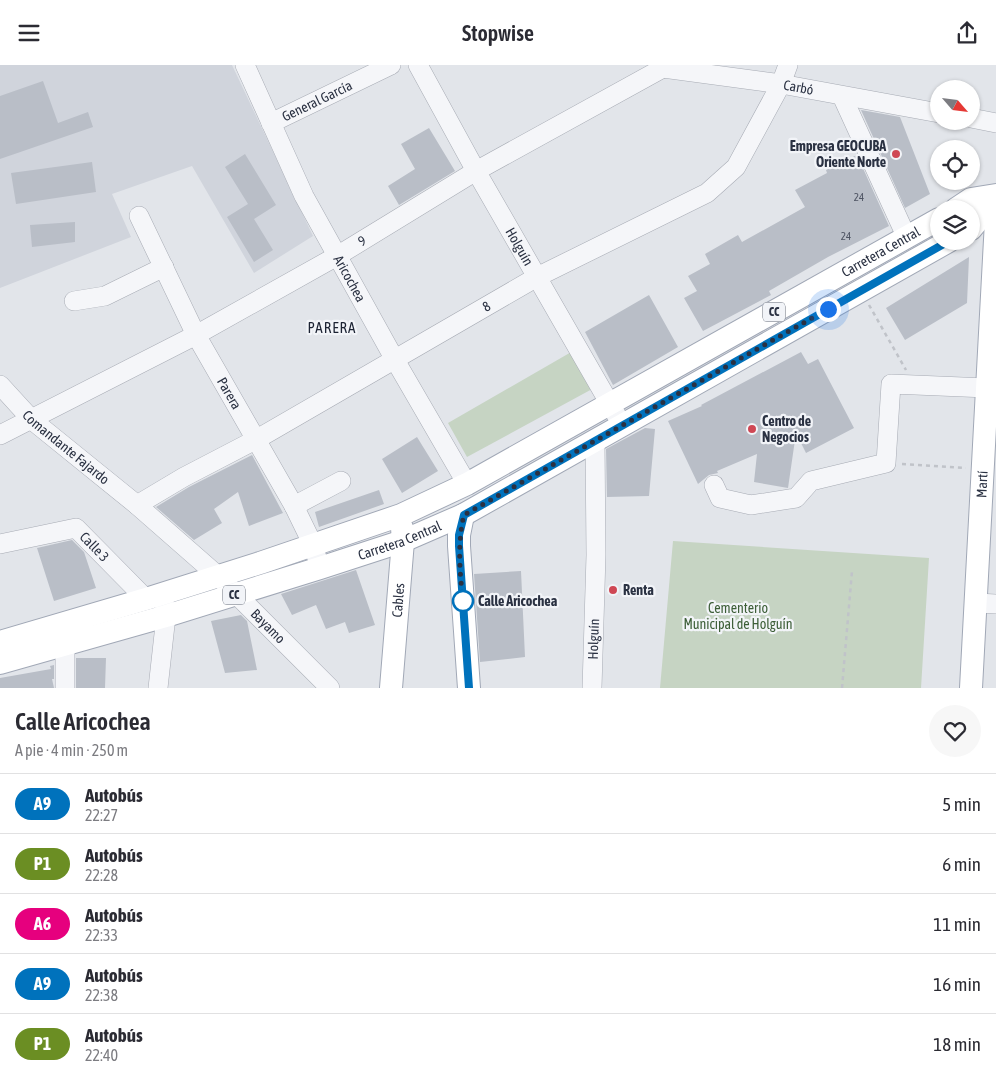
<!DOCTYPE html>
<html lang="es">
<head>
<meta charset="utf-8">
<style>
  body { margin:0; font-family:"Asap Condensed",sans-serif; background:#f7f7f7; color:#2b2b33; height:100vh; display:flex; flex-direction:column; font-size:19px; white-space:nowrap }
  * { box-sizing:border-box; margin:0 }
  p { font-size:16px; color:#7c7c81 }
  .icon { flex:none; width:28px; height:28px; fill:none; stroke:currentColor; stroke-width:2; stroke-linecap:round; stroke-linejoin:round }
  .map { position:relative; height:623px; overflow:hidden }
  .drawer { display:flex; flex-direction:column; background:#fff; flex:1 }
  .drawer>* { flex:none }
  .badge { padding:0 10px; border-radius:16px; font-size:18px; line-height:32px }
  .needle { width:32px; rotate:118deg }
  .fabs { position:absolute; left:930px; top:15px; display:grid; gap:10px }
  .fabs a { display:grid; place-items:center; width:50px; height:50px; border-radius:50%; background:#fff; box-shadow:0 1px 4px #0004; font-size:25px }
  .you { position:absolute; width:25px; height:25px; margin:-12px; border:4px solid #fff; border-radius:50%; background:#1a73e8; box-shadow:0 0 0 8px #1a73e833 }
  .map>.badge { position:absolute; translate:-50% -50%; box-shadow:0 0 0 2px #fff }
  .round { display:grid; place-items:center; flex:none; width:52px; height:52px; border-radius:26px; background:#f7f7f7 }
  .summary { display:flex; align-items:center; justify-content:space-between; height:85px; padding:0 15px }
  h1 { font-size:24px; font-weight:600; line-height:38px }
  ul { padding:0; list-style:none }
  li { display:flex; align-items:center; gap:15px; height:60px; padding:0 15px; border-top:1px solid #e1e1e2 }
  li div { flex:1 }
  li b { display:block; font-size:19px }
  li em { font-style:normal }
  li .badge { min-width:55px; font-weight:700; text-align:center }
  header { display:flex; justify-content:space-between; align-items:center; height:65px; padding:0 15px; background:#fff; font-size:22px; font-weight:600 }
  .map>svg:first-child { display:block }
  .built { fill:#d0d4dc }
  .green { fill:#c6d4c3 }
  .building { fill:#b9bec7 }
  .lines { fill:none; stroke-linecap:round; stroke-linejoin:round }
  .minor-casing { stroke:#a7abb4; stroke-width:20 }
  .major-casing { stroke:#a1a8b6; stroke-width:24 }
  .path { stroke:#c0c3c9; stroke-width:2.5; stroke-dasharray:4 4; stroke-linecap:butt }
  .minor { stroke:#f5f6f9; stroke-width:19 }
  .major { stroke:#fff; stroke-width:22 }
  .line-casing { stroke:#fff; stroke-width:11 }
  .line { stroke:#0072bc; stroke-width:8 }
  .walk { stroke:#2a3142; stroke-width:5; stroke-dasharray:0 9 }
  .poi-dot { fill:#cf4754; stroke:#f2f4f8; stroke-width:2 }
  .stop-dot { fill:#fff; stroke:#0072bc; stroke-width:2.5 }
  .labels { text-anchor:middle; stroke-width:4.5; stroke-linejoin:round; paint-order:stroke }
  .number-label { font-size:11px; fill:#4e5463 }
  .shield { fill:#f2f4f8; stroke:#666c79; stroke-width:1 }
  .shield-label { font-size:12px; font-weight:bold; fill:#2a3142 }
  .street-label { font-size:14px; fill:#2a3142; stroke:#f2f4f8 }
  .poi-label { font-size:14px; font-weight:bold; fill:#2a3142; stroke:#f2f4f8; text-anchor:start }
  .stop-label { font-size:14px; font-weight:bold; fill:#2a3142; stroke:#f2f4f8; text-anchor:start }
  .park-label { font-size:14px; fill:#3c5e37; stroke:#f2f4f8 }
  .neighbourhood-label { font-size:15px; letter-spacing:1px; fill:#1c2333; stroke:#f2f4f8 }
</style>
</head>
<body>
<header><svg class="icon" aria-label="menu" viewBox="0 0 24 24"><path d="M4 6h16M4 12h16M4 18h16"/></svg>Stopwise<svg class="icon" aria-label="share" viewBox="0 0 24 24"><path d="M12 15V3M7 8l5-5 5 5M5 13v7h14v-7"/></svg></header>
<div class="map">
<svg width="996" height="623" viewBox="0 0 996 623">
  <rect width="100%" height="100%" fill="#e2e5ea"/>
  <path class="built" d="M0 0H232L313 171 254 208 192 101 112 129 131 172 0 223Z"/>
  <path class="green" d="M573 286 594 323 467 392 448 358Z
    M673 476 929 493 921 623H660Z"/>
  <path class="building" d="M43 16 58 58 88 47 93 62 0 94V31Z
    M861 45 900 52 930 129 905 143Z
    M429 63 455 106 399 140 388 121 415 104 401 79Z
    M245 89 276 140 254 154 273 185 254 197 227 152 248 139 225 102Z
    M857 90 889 161 828 192 769 226 771 230 703 266 684 233 697 226 688 211 710 199 705 189 738 170 742 177 805 142 795 125 827 108 826 105Z
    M92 97 96 127 16 139 11 108Z
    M75 157V177L32 182 30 160Z
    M969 192 967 238 905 275 886 243Z
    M649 230 678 282 613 320 585 267Z
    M801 287 808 299 818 294 854 363 806 388 796 368 788 423 754 417 757 389 717 406 718 408 709 410 698 419 668 356 702 341 701 340Z
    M645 363 655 364 649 431 607 432 606 384Z
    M417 372 438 406 402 428 382 394Z
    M252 390 283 448 249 461 238 427 214 444 222 458 194 475 156 442 189 422Z
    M379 425 384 439 319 462 315 447Z
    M72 475 84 487 96 523 54 536 37 483Z
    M356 505 375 560 349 568 345 557 326 564 316 540 292 550 281 529Z
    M521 506 525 592 480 597 474 509Z
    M241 550 247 556 257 605 225 608 211 556Z
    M76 593H106L105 623H76Z
    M54 600V614H52L54 623H0V613L51 604 50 601Z"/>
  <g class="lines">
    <defs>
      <g id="minor">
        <path id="s1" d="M245 0 304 131 395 295 467 419"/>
        <path id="s2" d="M418 0 476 106 622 360"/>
        <path id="s3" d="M659 0 663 3 781 19 939 48"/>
        <path d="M842 31 907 173"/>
        <path d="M971 53 996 58"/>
        <path id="s4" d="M271 58 391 0"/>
        <path id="s5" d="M139 151 196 270 294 441 313 480 317 493"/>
        <path d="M74 236 105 231 164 202"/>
        <path id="s6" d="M0 320 32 355 137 440 218 511 330 623"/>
        <path id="s7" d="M0 370 196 270 337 191 476 106 663 3"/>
        <path d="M714 420 720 433 751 440 796 433 811 416 886 398 891 319 987 323"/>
        <path id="s8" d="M137 440 184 412 257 374 537 212 707 128 736 102 781 19 788 0"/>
        <path d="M294 441 341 416"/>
        <path id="s9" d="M0 479 76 463 146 534"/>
        <path d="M977 538 996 539"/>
        <path d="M65 579V623"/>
        <path d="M158 623 166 551 164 537"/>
        <path id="s10" d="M592 623 596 490 595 375"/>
      </g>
      <g id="major">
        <path d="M956 144 971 134 996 130"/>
        <path d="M971 164 996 134"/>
        <path d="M463 450 459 470V481L469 623"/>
        <path id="s11" d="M0 577 146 534 260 498 401 450 467 419 939 154"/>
        <path id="s12" d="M0 598 166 551 320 503 403 476 463 450 949 176"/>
        <path id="s13" d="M391 623 403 476 402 463"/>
        <path id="s14" d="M971 623 996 156"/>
      </g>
    </defs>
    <use href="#minor" class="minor-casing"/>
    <use href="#major" class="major-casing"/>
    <path class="path" d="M869 240 906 305
      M902 399 966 403
      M842 623 852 506"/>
    <use href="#minor" class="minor"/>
    <use href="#major" class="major"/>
  </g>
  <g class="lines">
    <defs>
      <path id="line" d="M469 623 459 481V470L464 450 949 176"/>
    </defs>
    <use href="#line" class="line-casing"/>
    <use href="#line" class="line"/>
    <path class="walk" d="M463 536C460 510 457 478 464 450L828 244"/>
  </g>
  <g class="poi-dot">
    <circle cx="896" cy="89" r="5"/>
    <circle cx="752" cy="364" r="5"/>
    <circle cx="613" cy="525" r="5"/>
  </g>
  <circle class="stop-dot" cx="463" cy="536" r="10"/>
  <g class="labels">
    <g class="number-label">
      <text x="859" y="136">24</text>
      <text x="846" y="175">24</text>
    </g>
    <g class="shield">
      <rect x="763" y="237.5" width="22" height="19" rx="4"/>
      <rect x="223" y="520.5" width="22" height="19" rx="4"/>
    </g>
    <g class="shield-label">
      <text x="774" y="251">CC</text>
      <text x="234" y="534">CC</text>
    </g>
    <g class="street-label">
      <text dy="5" stroke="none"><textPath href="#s3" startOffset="142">Carbó</textPath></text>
      <text dy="5" stroke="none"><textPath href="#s4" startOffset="51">General García</textPath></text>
      <text dy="5" stroke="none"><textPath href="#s7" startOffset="411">9</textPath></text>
      <text dy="5" stroke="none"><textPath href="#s2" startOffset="208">Holguín</textPath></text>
      <text dy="5" stroke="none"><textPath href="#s11" startOffset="968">Carretera Central</textPath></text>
      <text dy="5" stroke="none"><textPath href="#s1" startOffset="238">Aricochea</textPath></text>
      <text dy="5" stroke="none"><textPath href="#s8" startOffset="402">8</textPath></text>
      <text dy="5" stroke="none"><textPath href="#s5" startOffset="199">Parera</textPath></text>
      <text dy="5" stroke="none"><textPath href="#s6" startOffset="91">Comandante Fajardo</textPath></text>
      <text dy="5" stroke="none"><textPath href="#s14" startOffset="204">Martí</textPath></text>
      <text dy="5" stroke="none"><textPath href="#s12" startOffset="418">Carretera Central</textPath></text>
      <text dy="5" stroke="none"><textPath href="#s9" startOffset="104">Calle 3</textPath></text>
      <text dy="5" stroke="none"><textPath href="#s13" startOffset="88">Cables</textPath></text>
      <text dy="5" stroke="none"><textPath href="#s6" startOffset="361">Bayamo</textPath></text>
      <text dy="5" stroke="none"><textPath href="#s10" startOffset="49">Holguín</textPath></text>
    </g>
    <g class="poi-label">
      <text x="886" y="86" text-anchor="end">Empresa GEOCUBA<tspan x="886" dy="16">Oriente Norte</tspan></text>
      <text x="762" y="361">Centro de<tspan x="762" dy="16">Negocios</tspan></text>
      <text x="623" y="530">Renta</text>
    </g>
    <g class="stop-label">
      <text x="478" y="541">Calle Aricochea</text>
    </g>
    <g class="park-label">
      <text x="738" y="548">Cementerio<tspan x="738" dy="16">Municipal de Holguín</tspan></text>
    </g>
    <g class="neighbourhood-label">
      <text x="332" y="268">PARERA</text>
    </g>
  </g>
</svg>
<div class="fabs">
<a><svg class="needle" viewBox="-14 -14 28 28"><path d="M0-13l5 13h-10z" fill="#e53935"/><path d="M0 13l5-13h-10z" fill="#7c7c81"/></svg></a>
<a><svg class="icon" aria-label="locate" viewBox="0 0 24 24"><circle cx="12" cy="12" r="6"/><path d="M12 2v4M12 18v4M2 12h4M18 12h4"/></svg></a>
<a><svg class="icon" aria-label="layers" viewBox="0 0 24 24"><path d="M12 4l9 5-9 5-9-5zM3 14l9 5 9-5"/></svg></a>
</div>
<div class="you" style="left:828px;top:244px"></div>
</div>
<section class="drawer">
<div class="summary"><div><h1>Calle Aricochea</h1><p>A pie · 4 min · 250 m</p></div><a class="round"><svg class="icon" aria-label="heart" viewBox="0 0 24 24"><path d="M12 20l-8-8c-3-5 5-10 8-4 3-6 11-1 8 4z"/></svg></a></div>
<ul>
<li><span class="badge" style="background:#0072bc;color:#fff">A9</span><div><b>Autobús</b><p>22:27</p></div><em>5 min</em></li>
<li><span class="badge" style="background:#6b8e23;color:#fff">P1</span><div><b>Autobús</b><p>22:28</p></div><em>6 min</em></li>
<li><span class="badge" style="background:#e6007e;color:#fff">A6</span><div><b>Autobús</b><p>22:33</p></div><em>11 min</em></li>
<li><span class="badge" style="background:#0072bc;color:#fff">A9</span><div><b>Autobús</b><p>22:38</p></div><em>16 min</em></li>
<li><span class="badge" style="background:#6b8e23;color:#fff">P1</span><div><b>Autobús</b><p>22:40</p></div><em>18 min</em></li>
</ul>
</section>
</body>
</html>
